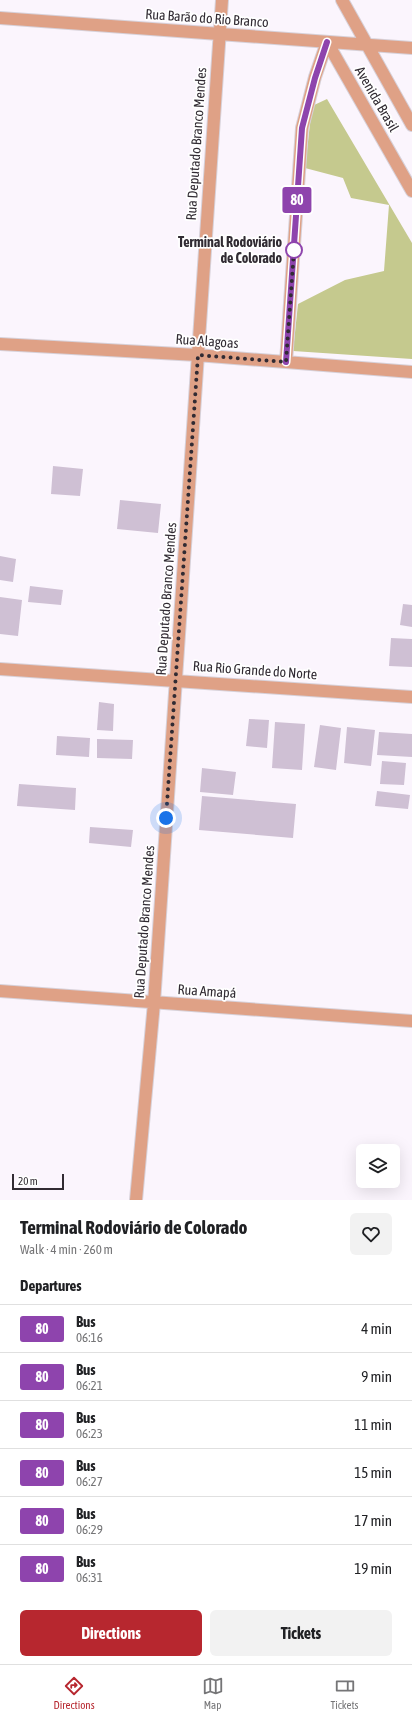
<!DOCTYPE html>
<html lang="en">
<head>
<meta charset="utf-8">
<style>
  body { margin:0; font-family:"Asap Condensed",sans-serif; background:#f2f2f2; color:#202124; height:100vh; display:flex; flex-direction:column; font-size:15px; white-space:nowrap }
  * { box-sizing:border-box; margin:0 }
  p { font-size:13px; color:#757577 }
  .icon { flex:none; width:22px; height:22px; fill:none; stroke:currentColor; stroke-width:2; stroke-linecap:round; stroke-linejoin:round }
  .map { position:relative; height:1200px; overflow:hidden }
  .side { display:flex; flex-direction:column; background:#fff; flex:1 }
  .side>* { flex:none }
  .badge { padding:0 8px; border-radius:3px; font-size:14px; line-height:26px }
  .controls { position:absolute; left:356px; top:1144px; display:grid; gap:8px }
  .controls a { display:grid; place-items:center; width:44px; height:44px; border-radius:6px; background:#fff; box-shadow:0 4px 16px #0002; font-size:20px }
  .scale { position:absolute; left:12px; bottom:10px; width:52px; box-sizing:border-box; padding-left:4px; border:2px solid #312b33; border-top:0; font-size:11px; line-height:14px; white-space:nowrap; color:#312b33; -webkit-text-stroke:3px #fff; paint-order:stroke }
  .you { position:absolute; width:20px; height:20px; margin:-10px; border:3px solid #fff; border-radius:50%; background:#1a73e8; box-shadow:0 0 0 6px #1a73e833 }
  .map>.badge { position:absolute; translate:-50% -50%; box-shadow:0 0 0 2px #fff }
  h2 { padding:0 20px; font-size:15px; line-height:36px }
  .round { display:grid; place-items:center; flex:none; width:42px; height:42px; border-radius:6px; background:#f2f2f2 }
  .head { display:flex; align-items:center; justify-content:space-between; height:68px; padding:0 20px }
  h1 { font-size:19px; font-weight:700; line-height:30px }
  .button { display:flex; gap:8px; margin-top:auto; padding:8px 20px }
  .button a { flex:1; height:46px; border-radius:6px; background:#b7272f; color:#fff; font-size:16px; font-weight:700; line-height:46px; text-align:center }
  .button a+a { background:#f2f2f2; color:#202124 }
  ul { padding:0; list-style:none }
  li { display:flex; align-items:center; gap:12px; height:48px; padding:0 20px; border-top:1px solid #e0e0e0 }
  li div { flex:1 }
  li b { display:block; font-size:15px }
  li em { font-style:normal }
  li .badge { min-width:44px; font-weight:700; text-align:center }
  .tab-bar { display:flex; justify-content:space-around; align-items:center; height:56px; border-top:1px solid #e0e0e0; background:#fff; font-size:11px; color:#757577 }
  .tab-bar a { display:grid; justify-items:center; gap:2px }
  .tab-bar .selected { color:#b7272f }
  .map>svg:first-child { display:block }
  .green { fill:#c5c98e }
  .building { fill:#cfc0d4 }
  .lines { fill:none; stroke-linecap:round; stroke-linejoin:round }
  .minor-casing { stroke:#d7d1d9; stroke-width:14 }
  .minor { stroke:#dfa186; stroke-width:12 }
  .line-casing { stroke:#fff; stroke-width:9 }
  .line { stroke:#8e44ad; stroke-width:6 }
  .walk { stroke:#312b33; stroke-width:4; stroke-dasharray:0 7.2 }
  .stop-dot { fill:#fff; stroke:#8e44ad; stroke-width:2 }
  .labels { text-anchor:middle; stroke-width:3.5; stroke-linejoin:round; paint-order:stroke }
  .street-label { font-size:14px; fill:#312b33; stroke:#fff }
  .stop-label { font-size:14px; font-weight:bold; fill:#312b33; stroke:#fff; text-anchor:end }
</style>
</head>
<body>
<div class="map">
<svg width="412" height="1200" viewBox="0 0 412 1200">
  <rect width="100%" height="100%" fill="#fbf5fd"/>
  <path class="green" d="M327 99 412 243V359L293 351 298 304 345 280 384 271 389 205 351 198 343 178 305 168 312 106Z"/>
  <path class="building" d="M53 466 83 469 80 496 51 494Z
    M120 500 161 504 158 533 117 529Z
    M0 556 16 559 13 582 0 580Z
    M30 586 63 590 61 605 28 602Z
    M0 597 22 600 18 636 0 634Z
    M403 604 412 605V627L400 625Z
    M391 638 412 639V667L389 666Z
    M99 702 114 704 113 731 97 730Z
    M249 719 269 720 267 748 246 746Z
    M275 722 305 724 302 770 272 768Z
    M320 725 341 728 336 770 314 767Z
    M347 727 375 730 371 766 344 763Z
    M379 732 412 734V757L377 755Z
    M57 736 90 738 89 757 56 755Z
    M97 739 133 740 132 759 97 758Z
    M382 761 406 763 404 785 380 784Z
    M202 768 236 772 233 795 200 792Z
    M19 784 76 788 75 810 17 806Z
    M377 791 410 795 408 809 375 806Z
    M202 796 296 804 293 838 199 830Z
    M90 827 133 830 131 847 89 843Z"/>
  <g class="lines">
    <defs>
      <path id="minor" d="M342 0 412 125
        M0 18 412 48
        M327 42 412 191
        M0 344 197 355 412 372
        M286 362 302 128 315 77 327 42
        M0 669 412 697
        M0 991 412 1021
        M136 1200 154 1003 222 0"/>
    </defs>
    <use href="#minor" class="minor-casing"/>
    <use href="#minor" class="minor"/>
  </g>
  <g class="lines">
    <defs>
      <path id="line" d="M286 362 302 128 315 78 327 42"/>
    </defs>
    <use href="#line" class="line-casing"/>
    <use href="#line" class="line"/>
    <path class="walk" d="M166 818 198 355 286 362 294 250"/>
  </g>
  <circle class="stop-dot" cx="294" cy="250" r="8"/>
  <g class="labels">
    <g class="street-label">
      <text transform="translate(207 18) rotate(4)" y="5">Rua Barão do Rio Branco</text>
      <text transform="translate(377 99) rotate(60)" y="5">Avenida Brasil</text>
      <text transform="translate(196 144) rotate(-86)" y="5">Rua Deputado Branco Mendes</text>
      <text transform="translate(207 341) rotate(4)" y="5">Rua Alagoas</text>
      <text transform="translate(166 599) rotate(-86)" y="5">Rua Deputado Branco Mendes</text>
      <text transform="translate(255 670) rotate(4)" y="5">Rua Rio Grande do Norte</text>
      <text transform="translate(144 922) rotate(-86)" y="5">Rua Deputado Branco Mendes</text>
      <text transform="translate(207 991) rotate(4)" y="5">Rua Amapá</text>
    </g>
    <g class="stop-label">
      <text x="282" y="247">Terminal Rodoviário<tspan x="282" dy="16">de Colorado</tspan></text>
    </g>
  </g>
</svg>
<div class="controls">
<a><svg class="icon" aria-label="layers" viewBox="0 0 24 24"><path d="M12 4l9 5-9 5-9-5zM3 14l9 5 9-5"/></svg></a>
</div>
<div class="scale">20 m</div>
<div class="you" style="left:166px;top:818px"></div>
<b class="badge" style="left:297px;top:200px;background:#8e44ad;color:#fff">80</b>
</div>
<section class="side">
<div class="head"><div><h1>Terminal Rodoviário de Colorado</h1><p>Walk · 4 min · 260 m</p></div><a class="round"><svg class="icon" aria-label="heart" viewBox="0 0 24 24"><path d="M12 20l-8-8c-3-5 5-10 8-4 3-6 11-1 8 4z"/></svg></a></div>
<h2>Departures</h2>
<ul>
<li><span class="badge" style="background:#8e44ad;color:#fff">80</span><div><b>Bus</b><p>06:16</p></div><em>4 min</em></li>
<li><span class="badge" style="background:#8e44ad;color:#fff">80</span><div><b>Bus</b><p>06:21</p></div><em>9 min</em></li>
<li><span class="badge" style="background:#8e44ad;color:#fff">80</span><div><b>Bus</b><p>06:23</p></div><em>11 min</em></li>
<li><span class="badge" style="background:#8e44ad;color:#fff">80</span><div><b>Bus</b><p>06:27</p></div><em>15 min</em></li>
<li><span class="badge" style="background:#8e44ad;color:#fff">80</span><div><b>Bus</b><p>06:29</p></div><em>17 min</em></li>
<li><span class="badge" style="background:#8e44ad;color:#fff">80</span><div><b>Bus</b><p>06:31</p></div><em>19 min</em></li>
</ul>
<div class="button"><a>Directions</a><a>Tickets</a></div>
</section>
<nav class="tab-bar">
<a class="selected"><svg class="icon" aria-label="directions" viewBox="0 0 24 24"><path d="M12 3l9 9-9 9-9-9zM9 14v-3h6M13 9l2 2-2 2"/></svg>Directions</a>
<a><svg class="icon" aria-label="map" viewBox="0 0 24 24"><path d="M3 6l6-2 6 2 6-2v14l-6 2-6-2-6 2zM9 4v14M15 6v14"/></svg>Map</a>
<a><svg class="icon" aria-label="tickets" viewBox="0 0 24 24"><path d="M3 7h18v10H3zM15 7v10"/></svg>Tickets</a>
</nav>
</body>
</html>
